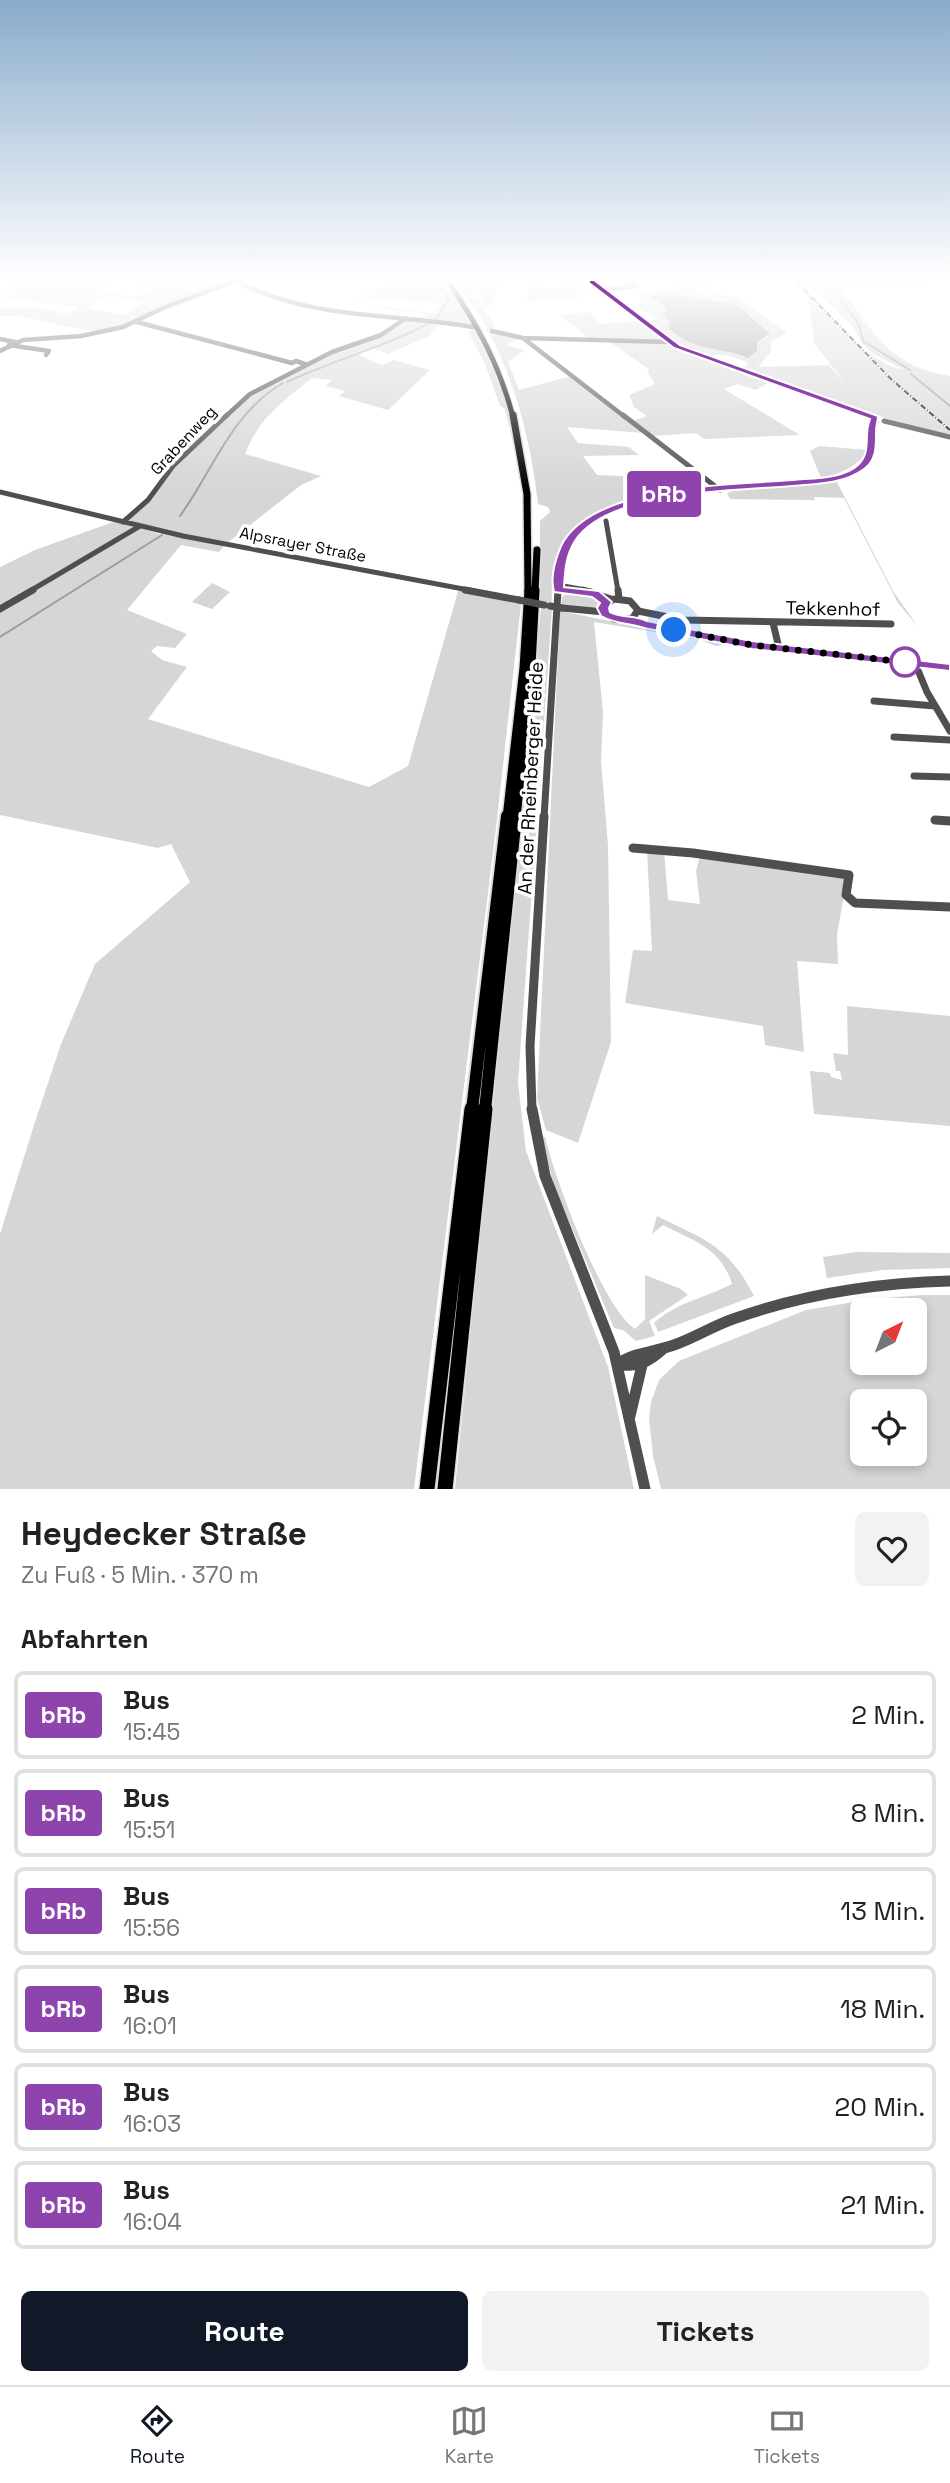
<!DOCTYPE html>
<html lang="de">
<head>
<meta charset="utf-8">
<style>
  body { margin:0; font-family:"Space Grotesk",sans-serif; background:#f2f2f2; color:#222; height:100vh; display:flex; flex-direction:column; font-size:26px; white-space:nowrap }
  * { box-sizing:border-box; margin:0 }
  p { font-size:23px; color:#767676 }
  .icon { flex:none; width:38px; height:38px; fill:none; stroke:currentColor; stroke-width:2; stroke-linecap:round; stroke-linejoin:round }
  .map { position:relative; height:1489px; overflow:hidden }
  .side { display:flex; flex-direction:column; background:#fff; flex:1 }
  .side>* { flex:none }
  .badge { padding:0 14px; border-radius:5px; font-size:24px; line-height:46px }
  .needle { width:46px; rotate:42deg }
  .tools { position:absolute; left:850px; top:1298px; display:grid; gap:14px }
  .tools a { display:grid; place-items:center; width:77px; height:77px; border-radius:10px; background:#fff; box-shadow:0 4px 10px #0003; font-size:35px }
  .you { position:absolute; width:35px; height:35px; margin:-18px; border:5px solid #fff; border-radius:50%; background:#1a73e8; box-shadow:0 0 0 10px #1a73e833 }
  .map>.badge { position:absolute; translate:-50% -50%; box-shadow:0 0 0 4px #fff }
  h2 { padding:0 21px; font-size:26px; line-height:63px }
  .round { display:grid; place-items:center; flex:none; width:74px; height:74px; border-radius:10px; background:#f2f2f2 }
  .summary { display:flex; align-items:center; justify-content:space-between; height:119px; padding:0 21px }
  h1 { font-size:33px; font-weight:700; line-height:52px }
  .cta { display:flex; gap:14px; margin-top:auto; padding:14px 21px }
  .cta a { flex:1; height:80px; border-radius:10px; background:#111827; color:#fff; font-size:28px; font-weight:700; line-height:80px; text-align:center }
  .cta a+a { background:#f2f2f2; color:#222 }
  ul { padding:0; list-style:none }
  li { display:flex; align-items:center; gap:21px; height:88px; margin:0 14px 10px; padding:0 7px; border:4px solid #e0e0e0; border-radius:10px }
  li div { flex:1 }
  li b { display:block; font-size:26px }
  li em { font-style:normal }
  li .badge { min-width:77px; font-weight:700; text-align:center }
  .tab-bar { display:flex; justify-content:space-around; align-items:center; height:98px; border-top:2px solid #e0e0e0; background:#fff; font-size:19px; color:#767676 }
  .tab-bar a { display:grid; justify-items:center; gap:4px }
  .tab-bar .selected { color:#111827 }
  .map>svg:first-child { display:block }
  .green { fill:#d6d6d6; fill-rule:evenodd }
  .water { fill:#9d9d9d }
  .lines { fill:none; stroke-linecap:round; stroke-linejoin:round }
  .stream { stroke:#9d9d9d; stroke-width:2 }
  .minor-tunnel { stroke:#d9d9d9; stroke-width:4.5; stroke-dasharray:4.5 2; stroke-linecap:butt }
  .highway-far4-casing { stroke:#dbdbdb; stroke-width:7 }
  .highway-far3-casing { stroke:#dbdbdb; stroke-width:10 }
  .highway-far2-casing { stroke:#dbdbdb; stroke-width:12 }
  .highway-far1-casing { stroke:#dbdbdb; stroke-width:16 }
  .highway-casing { stroke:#dbdbdb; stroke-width:18 }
  .minor-far4 { stroke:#4f4f4f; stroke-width:4.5 }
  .minor-far3 { stroke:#4f4f4f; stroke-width:5 }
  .minor-far2 { stroke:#4f4f4f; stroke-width:7 }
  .minor-far1 { stroke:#4f4f4f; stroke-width:9 }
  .minor { stroke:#4f4f4f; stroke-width:11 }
  .highway-far4 { stroke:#000; stroke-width:5 }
  .highway-far3 { stroke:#000; stroke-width:7 }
  .highway-far2 { stroke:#000; stroke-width:9 }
  .highway-far1 { stroke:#000; stroke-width:12 }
  .highway { stroke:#000; stroke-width:15 }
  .rail { stroke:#000; stroke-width:2; stroke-dasharray:6 2 1 2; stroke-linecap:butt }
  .minor-bridge { stroke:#4f4f4f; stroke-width:7 }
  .line { fill:#8e44ad; stroke:#fff; stroke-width:2 }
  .walk { stroke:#000; stroke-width:7; stroke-dasharray:0 12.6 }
  .stop-dot { fill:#fff; stroke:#8e44ad; stroke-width:3.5 }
  .labels { text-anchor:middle; stroke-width:7; stroke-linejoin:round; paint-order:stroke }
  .far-street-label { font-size:16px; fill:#000; stroke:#fff }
  .street-label { font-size:19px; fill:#000; stroke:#fff }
</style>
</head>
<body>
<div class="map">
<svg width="950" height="1489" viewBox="0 0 950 1489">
  <rect width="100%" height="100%" fill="#fff"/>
  <path class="green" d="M8 281 111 283 100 291 121 293 118 295 140 297 152 288 136 285 140 281H176L177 285 220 286C195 297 120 333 97 331 64 329 33 314 0 316V307L46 309 65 314 78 307 24 300 25 298 0 297 11 292ZM108 296 145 302 123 315 86 308Z
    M500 281 491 305 485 306 474 289 477 282Z
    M563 281H571L590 296 527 302 530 282H540L543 289 565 288Z
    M671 281 688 286 683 281H687L699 292 708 290 697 281H706L723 296H736L787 333 772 341 770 353 758 367 829 365 848 387 814 343 808 296 795 281 837 325 835 326 842 330 894 383 950 431V436L888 419 737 366H748L745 364 748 363C736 357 721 352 708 357L674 343 646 322 656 319 635 306 642 302 637 292 673 288ZM673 294C713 301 731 296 761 328L766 329 768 337 758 341 754 353 744 358C718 341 698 355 668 326L672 323 664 317 667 309 653 301Z
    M806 281 950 284H840L838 282 833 284 842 289C874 334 891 367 950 376V429L896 383 861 345C873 357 890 368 905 370L873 354 861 342 853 327Z
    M476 282 472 289 495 326 493 330H489L457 283Z
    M390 283H447L476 327 422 318 427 317 421 312 402 311 398 316 420 318 394 317 400 312 354 301 375 287 384 289ZM362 297 440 303 434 313H429L364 304 358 301Z
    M590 312 600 324 639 321 666 342 591 340 560 315Z
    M406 319 445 322 429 333 432 335 388 354 373 348 357 354 382 365 394 360 430 370 388 410 339 396 345 391 326 386 331 380 312 378C282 402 259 418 245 454L321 476 301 485 226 544 123 522 148 500 173 466 250 394 301 366 381 335Z
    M473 328 477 329C499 368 509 411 519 454L516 453 505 409 500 406 485 364 468 332Z
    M489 332 521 338 506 345 525 350 508 362 519 390 571 376 643 433 567 427 578 443 629 447 639 455 583 456 597 475 624 476 639 495C583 514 548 538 552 604L540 601V521L550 512 548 507 538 504C531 443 517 387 489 332Z
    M610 342 670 344 771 381 756 390 737 384 724 389 800 435 704 439 696 433 652 436 633 421 647 416 634 407 629 395 655 384 647 371 650 370Z
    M819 446 868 450C845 490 762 483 720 486L821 478 810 451Z
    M851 476 837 482 893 591 918 627 898 603 844 498 814 497 815 500 730 499 727 493 736 490 823 482Z
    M116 521 160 534 225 545 219 552 181 545 127 610 187 634 175 648 157 646 151 651 162 660 187 667 148 719 369 787 408 766 459 588 521 604 496 828 414 1489H0V1234L35 1122 61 1044 95 964 190 882 171 844 158 848 0 815V567L35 550Z
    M212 583 230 592 212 609 192 602Z
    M568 593H586L600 601 595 608 561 606 562 597Z
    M541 608 552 609 518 1083 526 1151 608 1367 634 1489H455Z
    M560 611 724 644 716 646 698 639 594 622 603 712 601 761 608 845 611 1042 578 1143 546 1130 537 1098Z
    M647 850 664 851 668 900 700 904 696 871 700 856 843 875 846 884 837 934 838 964 797 961 804 1052 765 1045 763 1026 625 1003 633 950 652 951Z
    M847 1006 950 1016V1126L814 1114 810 1071 830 1073 831 1077 842 1080 840 1071H836L833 1053 848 1055Z
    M540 1136 545 1137C555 1179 602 1307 635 1329L645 1319V1275L681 1289 688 1295 649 1321 655 1336 636 1341 623 1330 614 1328 555 1188Z
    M657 1216C705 1240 728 1245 754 1296L658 1332 654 1323C677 1302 705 1298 732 1284 721 1248 694 1241 663 1225L652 1234Z
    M856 1252 950 1253V1268L883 1270 827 1278 823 1257Z
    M924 1295H950V1489H661L653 1456 649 1419 651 1402 659 1380 679 1361 806 1310 872 1299ZM863 1311H915V1363H863ZM863 1402H915V1454H863Z"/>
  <path class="water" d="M655 294H673L736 304 770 334 757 342V351L748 358C743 357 739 354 733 353 709 348 685 346 667 326L671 323 662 314 667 309 650 297Z"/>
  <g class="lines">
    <path class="stream" d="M837 284H916L922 281
      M834 285 832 287 859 325 863 341 910 370
      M436 319 449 299 439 285
      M911 374 950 406
      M287 382C334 360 385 347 431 322
      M180 516C213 470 232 412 283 383
      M0 637 162 535"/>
    <path class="minor-tunnel" d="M473 327 492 331"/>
    <defs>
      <path id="highway-far4" d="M448 281C478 326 499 364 513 417"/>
      <path id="highway-far3" d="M513 415 527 494 528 591
        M535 591 537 550"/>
      <path id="highway-far2" d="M507 818 524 668 529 590
        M516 818 530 684 535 590"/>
      <path id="highway-far1" d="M472 1110 507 816
        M485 1110 516 816"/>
      <path id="highway" d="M427 1489 472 1109
        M445 1489 485 1109"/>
    </defs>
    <use href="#highway-far4" class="highway-far4-casing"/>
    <use href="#highway-far3" class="highway-far3-casing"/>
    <use href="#highway-far2" class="highway-far2-casing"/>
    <use href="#highway-far1" class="highway-far1-casing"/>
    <use href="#highway" class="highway-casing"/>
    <path class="minor-far4" d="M237 281C309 320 394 313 473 327
      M403 281 443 282
      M592 281 677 346 872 417
      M458 282 468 281
      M602 290 637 286 631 281
      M137 322 292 363 296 361 305 364
      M492 331 523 338 625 417
      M523 338 669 342
      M0 339 15 342
      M9 345 49 351 46 355
      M0 351 23 340 81 336 123 327 165 307 236 281
      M225 417 250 394 332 352 381 335 406 318"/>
    <path class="minor-far3" d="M623 415 720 490
      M867 415 875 418
      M884 421 950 437
      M0 492 183 536 474 591
      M606 521 618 591
      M123 522 148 500 173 466 227 415
      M558 585 591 591
      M30 591 140 526
      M558 591C559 582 557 569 561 560 590 480 723 489 791 484 814 482 844 482 863 466 877 453 866 436 876 422"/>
    <path class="minor-far2" d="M465 590 519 600
      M583 590 611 599
      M618 590 619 598
      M614 599 630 601 638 610 632 619H614L605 614 603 606Z
      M562 608 604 612
      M0 609 33 590
      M638 611 683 620 891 624
      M632 619 644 624 752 645 950 668
      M773 623 779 648
      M915 663 927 692 950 731
      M874 701 935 706
      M894 737 950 740
      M914 776 950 777
      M544 818 558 590"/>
    <path class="minor-far1" d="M935 820 950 821
      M633 848 693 853 849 875 846 895 855 903 950 907
      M532 1110 530 1046 544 816"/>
    <path class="minor" d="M532 1109 545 1176 614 1352 645 1489
      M618 1364C634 1352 655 1352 674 1345 694 1338 713 1326 733 1319 803 1294 875 1283 950 1281
      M618 1364C637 1368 649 1362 663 1349
      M630 1416 642 1365"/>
    <use href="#highway-far4" class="highway-far4"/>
    <use href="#highway-far3" class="highway-far3"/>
    <use href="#highway-far2" class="highway-far2"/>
    <use href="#highway-far1" class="highway-far1"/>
    <use href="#highway" class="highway"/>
    <path class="rail" d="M796 281 892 380 950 430"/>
    <path class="minor-bridge" d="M519 600 544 605
      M550 606 562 608"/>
  </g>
  <linearGradient id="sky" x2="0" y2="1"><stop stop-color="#8aabca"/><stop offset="0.57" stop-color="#fff"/><stop offset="1" stop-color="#fff" stop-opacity="0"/></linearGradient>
  <rect width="950" height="490" fill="url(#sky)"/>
  <path class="line" d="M589 280H594L680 345 878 416C878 421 876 426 876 431 876 445 877 460 864 469 844 484 815 484 792 486 737 491 607 490 575 541 566 555 565 570 564 587L599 591 612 602 609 608 610 612C622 618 634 615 647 621L752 641 950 664V671L752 649 644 628C629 623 615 624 601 616L597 608 600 603 592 597 554 592C550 578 555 560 561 546 591 484 733 485 793 480 813 478 844 479 859 464 872 450 863 435 870 419L674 348 589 283Z"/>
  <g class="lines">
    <path class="walk" d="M674 630 752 645 905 662"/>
  </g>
  <circle class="stop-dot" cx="905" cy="662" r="14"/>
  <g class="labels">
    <g class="far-street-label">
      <text transform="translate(183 440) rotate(-47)" y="6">Grabenweg</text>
      <text transform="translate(303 544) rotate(11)" y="6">Alpsrayer Straße</text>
    </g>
    <g class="street-label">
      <text transform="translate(833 608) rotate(1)" y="7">Tekkenhof</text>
      <text transform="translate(530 778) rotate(-87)" y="7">An der Rheinberger Heide</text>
    </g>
  </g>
</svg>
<div class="tools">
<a><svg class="needle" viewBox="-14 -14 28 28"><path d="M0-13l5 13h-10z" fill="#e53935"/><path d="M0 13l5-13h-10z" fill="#767676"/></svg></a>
<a><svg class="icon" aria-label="locate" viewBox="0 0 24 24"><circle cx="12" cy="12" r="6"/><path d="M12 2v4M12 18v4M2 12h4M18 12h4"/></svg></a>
</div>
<div class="you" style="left:674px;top:630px"></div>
<b class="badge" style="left:664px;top:494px;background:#8e44ad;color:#fff">bRb</b>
</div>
<section class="side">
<div class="summary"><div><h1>Heydecker Straße</h1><p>Zu Fuß · 5 Min. · 370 m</p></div><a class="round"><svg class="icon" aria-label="heart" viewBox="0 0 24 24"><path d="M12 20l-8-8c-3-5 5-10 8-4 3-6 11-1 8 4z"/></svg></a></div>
<h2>Abfahrten</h2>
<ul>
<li><span class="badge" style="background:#8e44ad;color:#fff">bRb</span><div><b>Bus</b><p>15:45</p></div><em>2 Min.</em></li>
<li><span class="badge" style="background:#8e44ad;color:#fff">bRb</span><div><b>Bus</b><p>15:51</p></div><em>8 Min.</em></li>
<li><span class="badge" style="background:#8e44ad;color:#fff">bRb</span><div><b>Bus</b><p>15:56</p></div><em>13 Min.</em></li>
<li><span class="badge" style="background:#8e44ad;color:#fff">bRb</span><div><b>Bus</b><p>16:01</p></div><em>18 Min.</em></li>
<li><span class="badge" style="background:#8e44ad;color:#fff">bRb</span><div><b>Bus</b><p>16:03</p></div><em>20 Min.</em></li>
<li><span class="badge" style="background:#8e44ad;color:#fff">bRb</span><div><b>Bus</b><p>16:04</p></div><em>21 Min.</em></li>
</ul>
<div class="cta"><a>Route</a><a>Tickets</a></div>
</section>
<nav class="tab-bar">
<a class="selected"><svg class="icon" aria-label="directions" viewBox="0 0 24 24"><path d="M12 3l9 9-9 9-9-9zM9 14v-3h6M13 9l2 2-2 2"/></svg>Route</a>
<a><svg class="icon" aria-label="map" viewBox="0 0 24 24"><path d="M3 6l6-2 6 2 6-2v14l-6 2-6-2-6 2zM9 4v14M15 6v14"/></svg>Karte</a>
<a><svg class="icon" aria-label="tickets" viewBox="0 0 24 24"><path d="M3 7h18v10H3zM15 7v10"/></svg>Tickets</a>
</nav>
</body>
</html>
